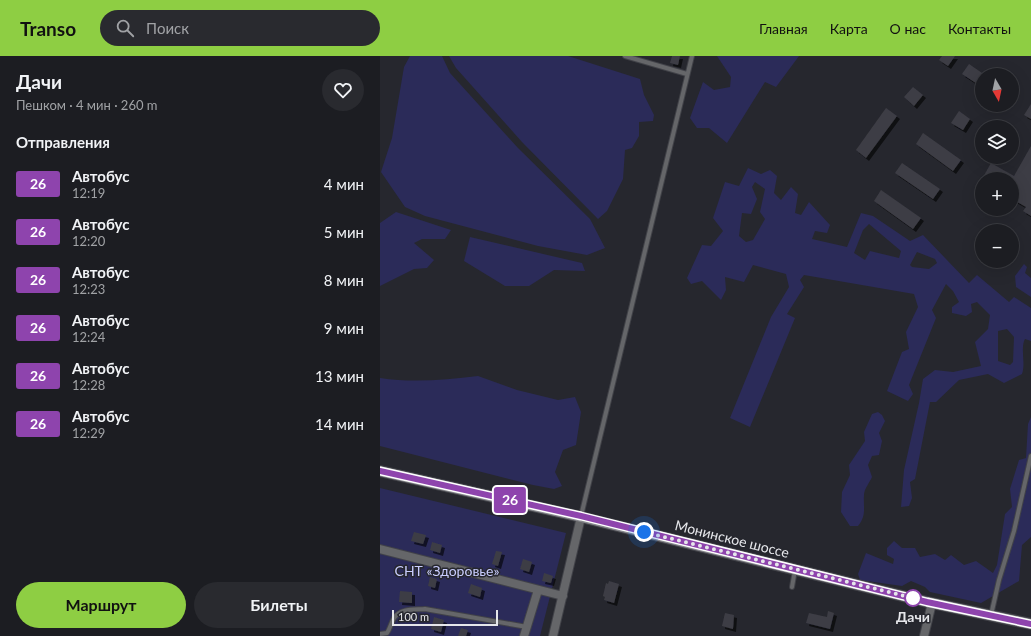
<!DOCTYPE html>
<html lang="ru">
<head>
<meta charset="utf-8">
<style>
  body { margin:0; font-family:Lato,sans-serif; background:#292a2f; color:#f1f3f6; height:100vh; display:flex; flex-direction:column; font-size:15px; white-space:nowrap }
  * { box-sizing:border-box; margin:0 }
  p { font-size:13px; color:#a0a2a5 }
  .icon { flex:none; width:22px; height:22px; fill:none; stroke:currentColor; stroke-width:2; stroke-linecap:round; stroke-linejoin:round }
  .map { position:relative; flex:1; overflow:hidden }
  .side { display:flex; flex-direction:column; background:#1c1d22; width:380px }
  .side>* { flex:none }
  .badge { padding:0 8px; border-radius:3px; font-size:14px; line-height:26px }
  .needle { width:26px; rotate:171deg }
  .fabs { position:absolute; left:595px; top:12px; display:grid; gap:8px }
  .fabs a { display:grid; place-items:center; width:44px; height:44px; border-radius:50%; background:#1c1d22; box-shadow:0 4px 16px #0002,0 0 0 1px #3a3b40; font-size:20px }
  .scale { position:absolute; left:12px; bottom:10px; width:106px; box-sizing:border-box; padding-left:4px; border:2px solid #e5e6ea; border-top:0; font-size:11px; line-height:14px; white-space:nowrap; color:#e5e6ea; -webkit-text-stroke:3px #26272e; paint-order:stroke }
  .you { position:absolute; width:20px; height:20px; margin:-10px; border:3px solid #fff; border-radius:50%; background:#1a73e8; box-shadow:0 0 0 6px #1a73e833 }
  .map>.badge { position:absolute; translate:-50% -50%; box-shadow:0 0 0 2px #fff }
  h2 { padding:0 16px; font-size:15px; line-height:36px }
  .round { display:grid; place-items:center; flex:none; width:42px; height:42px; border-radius:21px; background:#292a2f }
  .summary { display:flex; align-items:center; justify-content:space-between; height:68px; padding:0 16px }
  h1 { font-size:19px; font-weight:700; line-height:30px }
  .cta { display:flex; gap:8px; margin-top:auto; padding:8px 16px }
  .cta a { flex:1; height:46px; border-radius:24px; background:#8ece43; color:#111; font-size:16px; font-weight:700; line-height:46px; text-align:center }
  .cta a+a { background:#292a2f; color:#f1f3f6 }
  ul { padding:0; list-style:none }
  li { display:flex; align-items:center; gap:12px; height:48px; padding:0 16px }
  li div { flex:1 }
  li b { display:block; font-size:15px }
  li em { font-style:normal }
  li .badge { min-width:44px; font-weight:700; text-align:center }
  header { display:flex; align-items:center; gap:24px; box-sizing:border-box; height:56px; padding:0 20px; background:#8ece43; color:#111 }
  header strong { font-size:19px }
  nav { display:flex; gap:22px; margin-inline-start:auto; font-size:14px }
  .search { width:280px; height:36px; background:#292a2f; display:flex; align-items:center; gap:10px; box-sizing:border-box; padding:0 14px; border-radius:22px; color:#a0a2a5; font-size:15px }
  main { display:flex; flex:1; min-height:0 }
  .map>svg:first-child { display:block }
  .green { fill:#2b2b59; fill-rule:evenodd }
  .building { fill:#3d3d45; filter:url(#shadow) }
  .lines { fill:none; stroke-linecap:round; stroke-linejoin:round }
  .lane-casing { stroke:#414248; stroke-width:6 }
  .street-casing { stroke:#414248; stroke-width:10 }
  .secondary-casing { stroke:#414248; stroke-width:12 }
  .lane { stroke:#656669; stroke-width:4 }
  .street { stroke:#656669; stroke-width:8 }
  .secondary { stroke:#88898e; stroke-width:10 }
  .line-casing { stroke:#fff; stroke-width:9 }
  .line { stroke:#8e44ad; stroke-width:6 }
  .walk { stroke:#e5e6ea; stroke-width:4; stroke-dasharray:0 7.2 }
  .stop-dot { fill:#fff; stroke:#8e44ad; stroke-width:2 }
  .labels { text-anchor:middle; stroke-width:3; stroke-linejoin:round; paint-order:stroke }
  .street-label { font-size:14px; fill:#e5e6ea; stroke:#26272e }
  .park-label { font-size:14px; fill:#c9cdfe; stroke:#26272e }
  .stop-label { font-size:14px; font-weight:bold; fill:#e5e6ea; stroke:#26272e }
</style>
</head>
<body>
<header>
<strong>Transo</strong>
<div class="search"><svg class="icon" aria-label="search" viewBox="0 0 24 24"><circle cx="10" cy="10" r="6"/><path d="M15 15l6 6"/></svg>Поиск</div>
<nav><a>Главная</a><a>Карта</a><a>О нас</a><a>Контакты</a></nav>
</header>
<main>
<section class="side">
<div class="summary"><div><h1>Дачи</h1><p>Пешком · 4 мин · 260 m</p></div><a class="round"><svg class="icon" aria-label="heart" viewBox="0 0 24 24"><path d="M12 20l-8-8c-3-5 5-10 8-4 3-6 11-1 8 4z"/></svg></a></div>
<h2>Отправления</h2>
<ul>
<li><span class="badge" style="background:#8e44ad;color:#fff">26</span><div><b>Автобус</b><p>12:19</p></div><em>4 мин</em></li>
<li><span class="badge" style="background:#8e44ad;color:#fff">26</span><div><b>Автобус</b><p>12:20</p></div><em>5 мин</em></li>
<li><span class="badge" style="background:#8e44ad;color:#fff">26</span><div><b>Автобус</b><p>12:23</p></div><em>8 мин</em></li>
<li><span class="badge" style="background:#8e44ad;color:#fff">26</span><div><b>Автобус</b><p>12:24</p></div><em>9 мин</em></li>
<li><span class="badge" style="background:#8e44ad;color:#fff">26</span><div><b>Автобус</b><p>12:28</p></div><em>13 мин</em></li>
<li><span class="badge" style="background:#8e44ad;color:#fff">26</span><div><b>Автобус</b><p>12:29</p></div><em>14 мин</em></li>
</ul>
<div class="cta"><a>Маршрут</a><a>Билеты</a></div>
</section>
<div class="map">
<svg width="651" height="580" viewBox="0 0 651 580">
  <defs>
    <filter id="shadow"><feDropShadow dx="3" dy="3" stdDeviation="0" flood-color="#0009"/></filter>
  </defs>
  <rect width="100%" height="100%" fill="#26272e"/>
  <path class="green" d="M30 0H62L70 17 138 92 210 163 225 192 207 199 158 190 45 160 25 151 1 116 12 82 24 11Z
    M69 0H188L260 23 264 39 274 59 273 65 259 66V80L252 92 245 94 243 123 227 155 218 163 142 86 76 12Z
    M337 0H419L396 31 385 26 347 87 329 72H317L310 62 323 26 334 34 350 31 351 21Z
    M368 112 381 118 390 114 397 120 394 137 401 144 411 131 418 138 415 157 421 159 429 146 450 169 447 177 435 175 432 183 467 191 481 157 493 160 530 185 543 179 589 227 597 219 629 246 634 241 651 252V285L645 283C640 292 646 307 642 318L624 327 608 318 579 324 556 346H550L535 423 530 426 532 442 529 450 521 451 524 414 539 347 543 323 555 314 573 316 601 310 595 286 608 273 610 259 597 246 591 248 592 256 586 260 572 257V251L579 246 573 235 566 228 552 254 556 262 529 329 533 338 528 345 507 335 522 296 529 293 526 276 538 251 534 238 424 219 420 224 424 231 407 258 415 262 370 371 350 362 391 261 409 231 406 218 373 209 364 226 345 221 346 234 341 244 322 225 311 228 307 222 322 189 331 190 343 175 333 162 345 126 359 130ZM375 126 385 133 380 156 385 163 373 184 366 186 359 180 362 157 371 158 377 143 372 131ZM489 168 521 195 519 202 490 195 485 204 474 197 483 174ZM537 196 555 203 557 207 549 213 532 211 530 209ZM627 273 634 281 633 306 630 309 618 305V275Z
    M16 156 71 174 65 183H42L34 187 54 204 47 212 34 213 0 230V167Z
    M90 181 202 207 205 215 174 214 149 230H125L84 205Z
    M644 208 647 211 645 217 651 222V241L636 231 635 220Z
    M98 320 137 334 178 344 195 341 201 356 196 389 183 394 175 416 182 430 174 433 153 429 0 390V322C32 327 65 324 98 320Z
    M498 356 502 359 505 365 499 377 502 385 499 399 492 400 488 409 492 421C490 426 484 433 484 439 483 451 487 459 478 470H470L461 456 462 436 470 419 469 409 485 385 484 376 492 358Z
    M651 361V481L642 489 639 525 601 547 550 536 545 531 531 525 522 530 480 524 478 518 486 497 513 508 514 503 507 499V492L514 485 522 492H535L540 501 555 498 565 504 571 499 584 509 596 505 613 517 617 509 625 458 632 451 630 433 639 404 646 402 648 368Z
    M0 432 186 477 160 580H0Z"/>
  <path class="building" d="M292 0H300L298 9 290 7Z
    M562 0H575L568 10 559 4Z
    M589 8 602 17V31L582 18Z
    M533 31 543 39 534 50 524 41Z
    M651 48V63L644 59Z
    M506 52 517 60 486 102 476 94Z
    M579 55 590 63 583 74 571 67Z
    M543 77 581 104 573 115 536 88Z
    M651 90V160L643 155 646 151 632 143V123H602L611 107 634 120Z
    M522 107 560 133 553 143 515 117Z
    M501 134 541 162 533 173 494 145Z
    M34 476 46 479 43 488 31 485Z
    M52 486 62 489 60 497 50 494Z
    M116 495 122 496 118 510 112 508Z
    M143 503 152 506 149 516 140 513Z
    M164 517 173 520 171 527 162 525Z
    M50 521 57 523 55 532 48 530Z
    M229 525 239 528 234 547 224 544 225 541 223 540 226 527 228 528Z
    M91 528 102 532 100 541 88 537Z
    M20 535 32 536V547L19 546Z
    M448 555 454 557 450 573 426 567 429 557 447 561Z
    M345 557 354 559 353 573 342 570Z
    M54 561 64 564 61 576 51 573Z
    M81 572 88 574 86 580H78Z"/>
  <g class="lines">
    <defs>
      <path id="lane" d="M245 0 307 18
        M201 460 312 0
        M412 531 415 514
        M611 559 619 524 634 475 651 400
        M0 578 7 577C10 573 11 567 14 562 21 552 34 554 45 553L147 571"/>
      <path id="street" d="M0 493 183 540
        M144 580 158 534
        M173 580 201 461
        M544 580 552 547"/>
      <path id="secondary" d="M0 415 201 461 547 546 651 568"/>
    </defs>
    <use href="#lane" class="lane-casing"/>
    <use href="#street" class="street-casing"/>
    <use href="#secondary" class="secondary-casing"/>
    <use href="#lane" class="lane"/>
    <use href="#street" class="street"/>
    <use href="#secondary" class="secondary"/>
  </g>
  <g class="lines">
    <defs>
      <path id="line" d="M0 415 201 460 547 546 651 568"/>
    </defs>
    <use href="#line" class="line-casing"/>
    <use href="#line" class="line"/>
    <path class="walk" d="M264 476 533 542"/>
  </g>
  <circle class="stop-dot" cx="533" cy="542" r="8"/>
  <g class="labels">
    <g class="street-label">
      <text transform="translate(352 483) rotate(14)" y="5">Монинское шоссе</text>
    </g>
    <g class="park-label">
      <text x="67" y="520">СНТ «Здоровье»</text>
    </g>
    <g class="stop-label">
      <text x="533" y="566">Дачи</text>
    </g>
  </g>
</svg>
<div class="fabs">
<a><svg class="needle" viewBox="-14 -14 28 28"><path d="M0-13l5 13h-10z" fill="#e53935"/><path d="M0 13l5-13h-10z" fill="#a0a2a5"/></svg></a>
<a><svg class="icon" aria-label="layers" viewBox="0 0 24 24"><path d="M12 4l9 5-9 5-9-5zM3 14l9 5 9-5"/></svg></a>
<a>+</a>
<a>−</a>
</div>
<div class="scale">100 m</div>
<div class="you" style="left:264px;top:476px"></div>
<b class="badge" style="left:130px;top:444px;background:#8e44ad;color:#fff">26</b>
</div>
</main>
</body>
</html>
